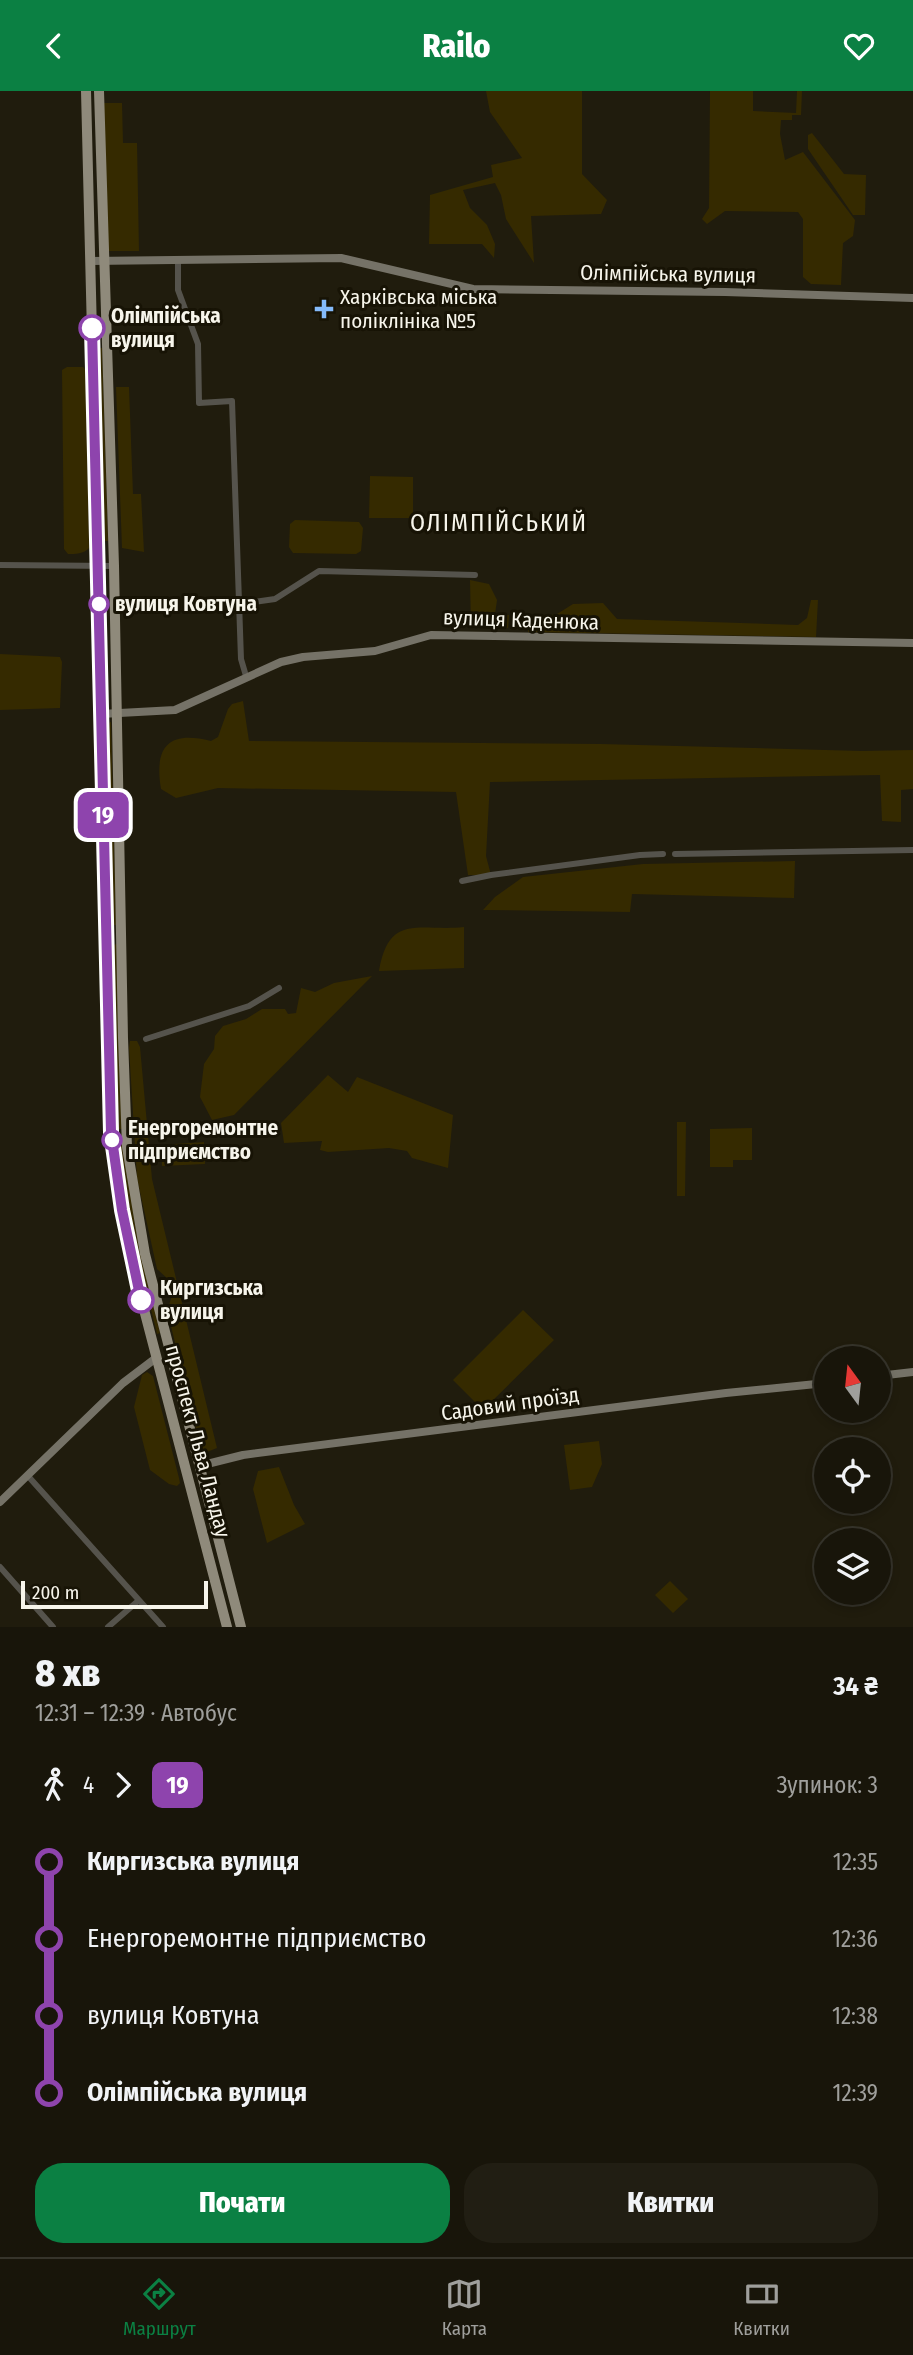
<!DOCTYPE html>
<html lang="uk">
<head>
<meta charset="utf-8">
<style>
  body { margin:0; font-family:"Fira Sans Condensed",sans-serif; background:#211e13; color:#f1f3f6; height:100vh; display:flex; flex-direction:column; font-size:26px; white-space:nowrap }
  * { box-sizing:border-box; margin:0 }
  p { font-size:23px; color:#9f9f9c }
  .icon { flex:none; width:38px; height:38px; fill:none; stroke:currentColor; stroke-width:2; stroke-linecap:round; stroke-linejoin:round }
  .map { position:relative; height:1536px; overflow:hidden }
  .panel { display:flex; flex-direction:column; background:#18150a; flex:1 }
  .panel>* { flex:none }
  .badge { padding:0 14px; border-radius:10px; font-size:24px; line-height:46px }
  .needle { width:46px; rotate:345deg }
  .tools { position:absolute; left:814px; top:1255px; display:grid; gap:14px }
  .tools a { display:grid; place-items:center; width:77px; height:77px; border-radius:50%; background:#18150a; box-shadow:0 4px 10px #0003,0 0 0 2px #36342b; font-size:35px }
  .scale { position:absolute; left:21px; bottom:18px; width:187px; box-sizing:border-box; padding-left:7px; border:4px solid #f7f5eb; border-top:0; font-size:19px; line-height:24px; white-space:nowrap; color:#f7f5eb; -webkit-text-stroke:5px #171305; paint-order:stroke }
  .map>.badge { position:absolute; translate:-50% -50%; box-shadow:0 0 0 4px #fff }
  .legs { display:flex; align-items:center; gap:10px; height:77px; padding:0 35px; font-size:23px }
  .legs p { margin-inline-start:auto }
  .overview { display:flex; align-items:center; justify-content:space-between; height:119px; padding:0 35px }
  h1 { font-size:38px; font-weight:800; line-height:52px }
  .primary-button { display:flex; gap:14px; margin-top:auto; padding:14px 35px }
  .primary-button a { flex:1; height:80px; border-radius:28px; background:#0b8043; color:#fff; font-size:28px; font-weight:800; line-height:80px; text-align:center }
  .primary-button a+a { background:#211e13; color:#f1f3f6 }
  ul { padding:0 35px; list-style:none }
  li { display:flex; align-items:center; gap:24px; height:77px; font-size:26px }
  li i { display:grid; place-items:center; width:10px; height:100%; margin:0 9px; background:currentColor }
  li i::after { content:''; width:18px; height:18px; margin:-9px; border:5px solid; border-radius:50%; background:#18150a }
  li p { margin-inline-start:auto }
  li:first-child i { background:linear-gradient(#0000 50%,currentColor 0) }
  li:last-child i { background:linear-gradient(currentColor 50%,#0000 0) }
  header { display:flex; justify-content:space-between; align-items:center; height:91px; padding:0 35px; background:#0b8043; color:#fff; font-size:32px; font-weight:800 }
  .dock { display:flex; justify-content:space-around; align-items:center; height:98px; border-top:2px solid #36342b; background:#18150a; font-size:19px; color:#9f9f9c }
  .dock a { display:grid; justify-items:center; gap:4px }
  .dock .active { color:#0b8043 }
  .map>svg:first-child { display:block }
  .green { fill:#352a00 }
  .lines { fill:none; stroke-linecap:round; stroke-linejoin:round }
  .street { stroke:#55534c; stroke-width:6 }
  .secondary { stroke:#757267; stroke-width:8 }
  .primary { stroke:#8f8a7b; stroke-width:10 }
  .line-1-casing { stroke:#fff; stroke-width:16 }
  .line-1 { stroke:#8e44ad; stroke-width:10 }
  .poi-dot { fill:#85bbfb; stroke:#171305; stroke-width:2.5 }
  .stop-1-dot { fill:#fff; stroke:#8e44ad; stroke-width:3.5 }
  .labels { text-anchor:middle; stroke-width:6; stroke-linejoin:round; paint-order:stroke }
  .street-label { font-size:21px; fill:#f7f5eb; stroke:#171305 }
  .poi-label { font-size:21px; fill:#f7f5eb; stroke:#171305; text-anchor:start }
  .stop-label { font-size:21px; font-weight:bold; fill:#f7f5eb; stroke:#171305; text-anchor:start }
  .quarter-label { font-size:24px; letter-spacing:2px; fill:#f7f5eb; stroke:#171305 }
</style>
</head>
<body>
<header><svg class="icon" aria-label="back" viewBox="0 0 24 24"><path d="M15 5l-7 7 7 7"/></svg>Railo<svg class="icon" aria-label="heart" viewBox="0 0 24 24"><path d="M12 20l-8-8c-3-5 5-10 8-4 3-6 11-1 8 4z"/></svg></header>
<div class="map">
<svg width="913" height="1536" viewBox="0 0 913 1536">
  <rect width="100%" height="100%" fill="#201c0d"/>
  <path class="green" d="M486 0H582V83L607 109 601 123 531 125 534 172 506 128 501 104 495 92 463 99 470 117 487 134 495 153 494 167 482 153H429L430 104 493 86 491 74 522 67 490 21Z
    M710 0H753V20L796 22 797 0H802L801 24H792V29H781L780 43 785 69 803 61 855 129 853 145 843 152 841 194 811 193 803 186V128L798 121 725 120 707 133 702 128 709 117Z
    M103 12H122L123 52H137L139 160H108Z
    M812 42 844 83 866 84 865 124H853L808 58V44Z
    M99 257H102L108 450H105Z
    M67 276H83L86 279 89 457C84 463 75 463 68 463L64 458 62 279Z
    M116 296H129L133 403H141L144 461 122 457Z
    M370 385 413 386V427H369Z
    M295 429 359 431 363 437 361 460 356 463 293 462 289 456 290 433Z
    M470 489 489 493 497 509 495 523 509 524 508 537 471 536Z
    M811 509H818L816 546 528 541 530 528 557 523 573 513 603 512 617 528 798 534 807 527Z
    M0 563 60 566 62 571 60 617 0 619Z
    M243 610 249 650 601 653 862 660 913 659V698L901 699V731L882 730 880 684 490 691 486 765 491 784H468L456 701 218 697 176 707 161 698C154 656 168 639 211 650L218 646 228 618 232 613Z
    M111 631 116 834H113C111 766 107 699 108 632Z
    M795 770 794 807 632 803 630 821 483 819 495 806 523 786 643 773Z
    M464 836V877L379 880C389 821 420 841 464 836Z
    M117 853 122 1038H119L113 854Z
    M372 885 234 1024 212 1029 200 1006 204 973 214 958 215 945 223 935 246 928 262 918H285L288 923 296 922 301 897 315 901 334 892Z
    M130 950H137L140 956 152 1088 217 1357 207 1361 201 1358 169 1227V1214L172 1204 169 1189 157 1178 137 1087 129 957Z
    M328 984 348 1001 357 986 453 1024 448 1077 412 1067 407 1060 389 1057 328 1061 320 1059 322 1050 284 1052 281 1032Z
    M677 1031H686L685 1105H677Z
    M752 1037V1069H733V1076H710V1038Z
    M123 1043 135 1134 160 1242 157 1243C141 1177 125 1112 119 1044Z
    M204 1051 205 1073 162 1075 161 1054Z
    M523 1219 554 1249 483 1319 453 1289Z
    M147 1281 153 1285 179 1387 180 1392 177 1395 169 1393 150 1379 134 1316 142 1284Z
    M599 1350 602 1373 592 1396 570 1399 564 1354Z
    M279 1376 294 1414 305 1433 267 1452 253 1398 258 1380Z
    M670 1490 688 1508 673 1522 655 1504Z"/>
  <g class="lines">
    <path class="street" d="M178 169V199L198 253 199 312 232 310 241 568 246 585
      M0 474 114 475
      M240 513 275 508 319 480 475 484
      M675 763 913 759
      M462 790 491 784 640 764 663 763
      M146 948 249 915 279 897
      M28 1385 163 1536
      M0 1476 53 1536
      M108 1536 138 1510"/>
    <path class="secondary" d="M91 170 341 167 473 198 725 201 913 207
      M101 623 175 619 281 571 303 566 375 560 431 544 913 552
      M878 1285 913 1281
      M199 1375 243 1364 726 1302 826 1292
      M0 1411 123 1292 156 1267"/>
    <path class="primary" d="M86 0 112 1049 130 1165 227 1536
      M99 0 114 475 123 947 127 1056 145 1163 241 1536"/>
  </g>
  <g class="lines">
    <defs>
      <path id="line-1" d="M92 237 111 1041 122 1119 141 1209"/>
    </defs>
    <use href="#line-1" class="line-1-casing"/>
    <use href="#line-1" class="line-1"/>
  </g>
  <path class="poi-dot" d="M320.5 207.5h7v7h7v7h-7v7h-7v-7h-7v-7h7z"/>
  <g class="stop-1-dot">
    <circle cx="92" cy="237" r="12"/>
    <circle cx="99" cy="513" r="9"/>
    <circle cx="112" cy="1049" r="9"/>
    <circle cx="141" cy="1209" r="12"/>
  </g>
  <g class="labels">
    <g class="street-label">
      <text transform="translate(668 183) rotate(1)" y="7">Олімпійська вулиця</text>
      <text transform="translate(521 529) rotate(2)" y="7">вулиця Каденюка</text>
      <text transform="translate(510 1313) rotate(-8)" y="7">Садовий проїзд</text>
      <text transform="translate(198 1350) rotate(75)" y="7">проспект Льва Ландау</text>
    </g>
    <g class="poi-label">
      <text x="340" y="213">Харківська міська<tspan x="340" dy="24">поліклініка №5</tspan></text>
    </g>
    <g class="stop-label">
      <text x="111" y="232">Олімпійська<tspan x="111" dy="24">вулиця</tspan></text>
      <text x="115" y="520">вулиця Ковтуна</text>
      <text x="128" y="1044">Енергоремонтне<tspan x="128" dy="24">підприємство</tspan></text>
      <text x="160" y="1204">Киргизська<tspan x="160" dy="24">вулиця</tspan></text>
    </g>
    <g class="quarter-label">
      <text x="499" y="440">ОЛІМПІЙСЬКИЙ</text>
    </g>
  </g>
</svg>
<div class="tools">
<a><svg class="needle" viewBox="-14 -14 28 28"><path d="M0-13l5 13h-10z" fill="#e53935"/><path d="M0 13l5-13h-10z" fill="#9f9f9c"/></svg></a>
<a><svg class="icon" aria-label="locate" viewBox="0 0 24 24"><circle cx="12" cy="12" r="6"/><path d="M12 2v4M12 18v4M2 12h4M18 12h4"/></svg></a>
<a><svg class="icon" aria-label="layers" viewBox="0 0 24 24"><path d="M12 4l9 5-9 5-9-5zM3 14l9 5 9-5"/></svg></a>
</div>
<div class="scale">200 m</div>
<b class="badge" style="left:103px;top:724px;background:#8e44ad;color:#fff">19</b>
</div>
<section class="panel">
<div class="overview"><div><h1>8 хв</h1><p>12:31 – 12:39 · Автобус</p></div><b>34 ₴</b></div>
<div class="legs"><svg class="icon" aria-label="walk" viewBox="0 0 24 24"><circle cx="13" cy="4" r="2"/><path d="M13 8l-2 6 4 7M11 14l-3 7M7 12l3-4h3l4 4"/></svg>4<svg class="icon" aria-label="forward" viewBox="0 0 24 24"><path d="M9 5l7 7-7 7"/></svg><b class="badge" style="background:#8e44ad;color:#fff">19</b><p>Зупинок: 3</p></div>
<ul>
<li><i style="color:#8e44ad"></i><b>Киргизська вулиця</b><p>12:35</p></li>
<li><i style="color:#8e44ad"></i><span>Енергоремонтне підприємство</span><p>12:36</p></li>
<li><i style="color:#8e44ad"></i><span>вулиця Ковтуна</span><p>12:38</p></li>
<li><i style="color:#8e44ad"></i><b>Олімпійська вулиця</b><p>12:39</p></li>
</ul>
<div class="primary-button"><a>Почати</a><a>Квитки</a></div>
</section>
<nav class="dock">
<a class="active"><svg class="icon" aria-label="directions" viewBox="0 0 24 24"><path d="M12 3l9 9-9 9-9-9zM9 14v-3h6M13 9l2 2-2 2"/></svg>Маршрут</a>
<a><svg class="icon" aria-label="map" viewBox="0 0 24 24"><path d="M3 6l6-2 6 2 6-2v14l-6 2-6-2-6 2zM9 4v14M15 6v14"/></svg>Карта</a>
<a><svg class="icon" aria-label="tickets" viewBox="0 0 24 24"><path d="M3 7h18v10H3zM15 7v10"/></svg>Квитки</a>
</nav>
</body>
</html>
